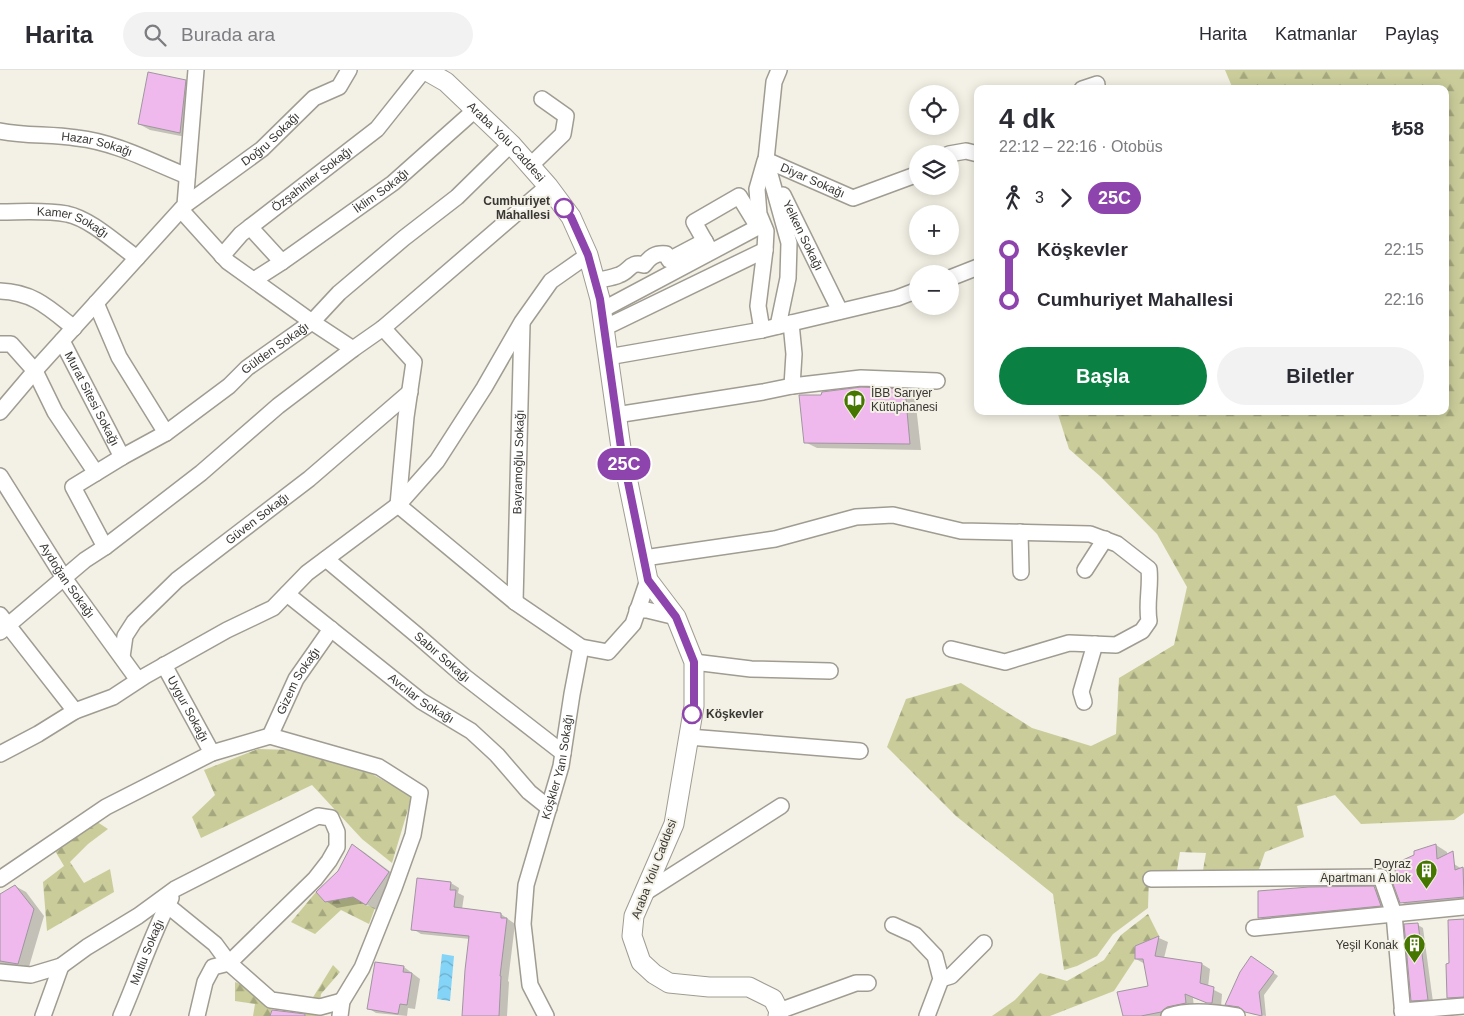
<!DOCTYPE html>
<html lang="tr">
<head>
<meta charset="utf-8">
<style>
  body { margin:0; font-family:Helvetica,sans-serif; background:#f2f2f3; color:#2b2b33; height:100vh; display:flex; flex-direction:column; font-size:19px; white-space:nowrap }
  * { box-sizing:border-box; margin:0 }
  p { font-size:16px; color:#7c7c81 }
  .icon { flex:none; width:28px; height:28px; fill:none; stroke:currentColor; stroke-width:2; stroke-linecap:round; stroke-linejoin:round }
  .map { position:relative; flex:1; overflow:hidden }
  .sheet { position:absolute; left:974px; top:15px; width:475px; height:330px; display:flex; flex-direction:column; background:#fff; border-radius:10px; box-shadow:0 2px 12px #0003 }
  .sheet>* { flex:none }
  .badge { padding:0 10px; border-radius:16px; font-size:18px; line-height:32px }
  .tools { position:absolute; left:909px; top:15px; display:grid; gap:10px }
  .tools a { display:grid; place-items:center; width:50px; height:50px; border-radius:50%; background:#fff; box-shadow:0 2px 12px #0003; font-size:25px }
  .map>.badge { position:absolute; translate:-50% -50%; box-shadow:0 0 0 2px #fff }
  .legs { display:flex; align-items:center; gap:8px; height:55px; padding:0 25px; font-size:16px }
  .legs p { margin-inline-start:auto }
  .overview { display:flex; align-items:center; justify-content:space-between; height:85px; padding:0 25px }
  h1 { font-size:28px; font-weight:600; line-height:38px }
  .primary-button { display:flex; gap:10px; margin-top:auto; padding:10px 25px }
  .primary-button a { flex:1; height:58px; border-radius:30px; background:#0b8043; color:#fff; font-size:20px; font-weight:600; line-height:58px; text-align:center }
  .primary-button a+a { background:#f2f2f3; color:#2b2b33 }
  ul { padding:0 25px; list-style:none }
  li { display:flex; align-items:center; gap:18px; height:50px; font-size:19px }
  li i { display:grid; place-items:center; width:8px; height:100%; margin:0 6px; background:currentColor }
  li i::after { content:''; width:12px; height:12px; margin:-6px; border:4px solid; border-radius:50%; background:#fff }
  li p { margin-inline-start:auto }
  li:first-child i { background:linear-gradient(#0000 50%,currentColor 0) }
  li:last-child i { background:linear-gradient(currentColor 50%,#0000 0) }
  header { display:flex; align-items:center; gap:30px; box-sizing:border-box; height:70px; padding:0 25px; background:#fff; border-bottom:1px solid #e1e1e2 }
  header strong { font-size:24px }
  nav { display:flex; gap:28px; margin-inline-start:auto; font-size:18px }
  .search { width:350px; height:45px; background:#f2f2f3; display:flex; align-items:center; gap:12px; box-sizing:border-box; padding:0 18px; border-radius:28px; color:#7c7c81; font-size:19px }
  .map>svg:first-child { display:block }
  .forest { fill:url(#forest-firs) }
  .water { fill:url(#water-waves) }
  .shadow { fill:#0003 }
  .building { fill:#f0b9ee; stroke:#9f969e }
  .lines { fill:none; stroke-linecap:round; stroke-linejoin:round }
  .minor-casing { stroke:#a09c92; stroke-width:18 }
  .tertiary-casing { stroke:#a09c92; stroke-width:21 }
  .minor { stroke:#fff; stroke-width:15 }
  .tertiary { stroke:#fff; stroke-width:19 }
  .line-1-casing { stroke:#fff; stroke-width:11 }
  .line-1 { stroke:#8e44ad; stroke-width:8 }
  .stop-1-dot { fill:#fff; stroke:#8e44ad; stroke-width:2.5 }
  .labels { text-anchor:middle; stroke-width:4; stroke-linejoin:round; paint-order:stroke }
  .street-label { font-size:12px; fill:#383733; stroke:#f3f0e5 }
  .stop-label { font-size:12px; font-weight:bold; fill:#383733; stroke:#f3f0e5; text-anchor:end }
  .poi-label { font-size:12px; fill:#383733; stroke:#f3f0e5; text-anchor:end }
</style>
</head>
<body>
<header>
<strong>Harita</strong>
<div class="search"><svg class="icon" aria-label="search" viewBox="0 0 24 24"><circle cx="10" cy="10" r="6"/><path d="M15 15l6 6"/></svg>Burada ara</div>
<nav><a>Harita</a><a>Katmanlar</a><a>Paylaş</a></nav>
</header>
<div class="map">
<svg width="1464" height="946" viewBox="0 0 1464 946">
  <defs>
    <pattern id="forest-firs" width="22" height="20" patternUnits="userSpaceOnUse" patternTransform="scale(1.25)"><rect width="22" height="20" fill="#cacd9a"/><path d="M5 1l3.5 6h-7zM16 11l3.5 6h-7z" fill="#a5a77e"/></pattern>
    <pattern id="water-waves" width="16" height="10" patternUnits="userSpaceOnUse" patternTransform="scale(1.25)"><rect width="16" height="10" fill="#84d4f8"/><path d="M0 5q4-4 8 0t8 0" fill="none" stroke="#6dadc9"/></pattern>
  </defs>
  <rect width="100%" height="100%" fill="#f3f0e5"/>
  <path class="forest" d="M1225 0H1464V743L1454 750 1361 754 1335 725 1297 736 1304 767 1265 782 1257 805 1202 806 1206 783 1180 782 1176 806H1149L1148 838 1113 864 1097 886 1077 896 1064 900 1053 824 956 746 887 677 906 629 961 613 1032 658 1091 676 1116 664 1119 608 1174 575 1187 517 1157 464 1101 407 1069 379 1057 341H1445V19H1233Z
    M258 679 293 680 357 696 412 726 392 793 362 769 312 715 201 768 192 747 215 725 204 700Z
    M91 748 108 759 88 774 70 792 84 813 110 799 114 822 47 861 43 812 64 796 54 779Z
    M316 822 325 832 353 827 366 835 375 838 369 854 341 840 315 864 291 852Z
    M1148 844 1159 866 1135 876V889L1114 921 1050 946H992L1015 930 1040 903 1067 911 1104 890 1121 865Z
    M333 895 340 902 321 924 318 946H305L307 937Z
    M235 912 274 927V931L270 946H253L255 934 235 931Z"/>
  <path class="water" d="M442 884 454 886 450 931 437 929Z"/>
  <path class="shadow" d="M185 11 196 17 191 68 150 60 139 54Z
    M904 320 915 327 921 380 817 378 805 372Z
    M353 775 364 782 400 809 378 841 364 833 337 838 326 831 339 802Z
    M1436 775 1447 782 1448 795 1454 794 1462 799 1464 798V834L1413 839 1401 832 1398 812Z
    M451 813 459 818 458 823 464 826 462 839 501 844 515 854 508 911 509 912 507 946H463L470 869 421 864 413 859Z
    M15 816 26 822 44 846 28 900 0 894V825Z
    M1374 818 1385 824 1391 841 1270 853 1259 847Z
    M1464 849V934H1459L1448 927 1450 894Z
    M1418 855 1423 858 1433 932 1417 933 1412 930Z
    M1159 868 1168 872 1164 888 1202 894 1210 899 1208 917 1222 924 1221 937 1193 928 1194 938 1170 946H1124L1150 917 1145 894 1136 889V877Z
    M1256 890 1278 906 1264 925 1266 946 1252 944 1244 939 1232 937 1227 934Z
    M376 893 404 897 420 909 415 939 408 938 407 946 376 943 368 938Z"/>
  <path class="building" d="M148 2 186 10 180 63 138 54Z
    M861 317 905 319 910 374 804 373 799 325H821L822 322Z
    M352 774 389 802 366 835 353 827 325 832 316 822 338 801Z
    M1436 774 1437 789 1453 781 1455 800 1463 797 1464 827 1400 833 1392 811H1397L1394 794 1414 785V781Z
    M417 808 451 812 450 820H456L454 837 501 843V848H507L500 906H501L499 946H462L465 900 469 866 411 860Z
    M15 815 34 839 18 894 0 891V824Z
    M1374 816 1381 836 1258 848V821L1309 817Z
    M1464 849V927L1447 928 1446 894 1449 893 1448 850Z
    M1418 853 1428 930 1411 931 1404 854Z
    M1159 866 1155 886 1202 893 1200 913 1214 917 1212 933H1207L1185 924 1186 933 1167 937 1161 942 1141 946H1123L1117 922 1148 916 1143 889H1135V876Z
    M1251 886 1274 902 1259 922 1262 946 1245 942 1239 937 1225 935 1240 902Z
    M375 892 404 896 403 902 412 903 407 935 400 934 398 944 367 939Z
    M272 940 305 944V946H270Z"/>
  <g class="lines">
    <defs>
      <g id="minor">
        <path d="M1082 19 1097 14"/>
        <path id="s1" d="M0 61C26 66 51 64 77 68 115 72 152 92 187 106"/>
        <path d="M949 84 966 81 978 84"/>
        <path id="s2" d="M766 90 853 128 918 104"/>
        <path d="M530 96 563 64 566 46 542 29"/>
        <path id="s3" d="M783 125 840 241"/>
        <path id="s4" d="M185 135 262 79 314 28 339 17 349 0"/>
        <path d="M181 140 228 192 312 252 353 279"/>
        <path id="s5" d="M0 142C22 142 45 140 67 144 91 149 117 174 137 188"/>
        <path d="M222 186 241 164 250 157"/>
        <path id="s6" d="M282 192 393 113 475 40"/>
        <path d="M950 208 978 197"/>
        <path id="s7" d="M254 210 282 192 250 157 377 59 424 0"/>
        <path d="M595 211C603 209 612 208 619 205 631 201 629 191 644 195 650 187 655 183 666 184L669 190 705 171"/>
        <path d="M0 221C33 222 49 238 74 258"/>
        <path d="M96 233 119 287 166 363"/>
        <path d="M602 240 758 157 739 126 694 152 711 182"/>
        <path d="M791 253 794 284 792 316"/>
        <path d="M778 256 788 208 789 173 766 90 774 12 779 0"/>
        <path d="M383 258 414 292 406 347 398 435 515 532 581 577 608 582 633 554 648 510"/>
        <path d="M604 258 765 180"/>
        <path d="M762 260 758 236 765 180 766 161 759 144 757 119 765 91"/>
        <path id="s8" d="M62 271 122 387"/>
        <path d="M0 274H11L35 301 55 342 96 403"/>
        <path d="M608 287 762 260 897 228 918 220"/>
        <path d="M0 342 39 296 185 135 196 0"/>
        <path d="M616 345 763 322 792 316 861 308 937 311"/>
        <path id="s9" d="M0 406 64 508 138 610"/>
        <path d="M1020 462 1021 502"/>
        <path id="s10" d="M105 477 73 417 122 387 166 363 229 316 247 298 312 252 339 223 404 168 457 127 511 74"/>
        <path d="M644 488 775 469 856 447 893 445 961 461 1090 464 1117 474 1149 499C1151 517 1146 533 1149 551L1142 561 1116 575 1069 573 1005 592 951 579"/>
        <path id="s11" d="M326 489 418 566 465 607 563 683"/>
        <path d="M1085 500 1105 469"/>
        <path id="s12" d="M287 524 421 631 471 661 497 685 529 722 549 738"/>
        <path id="s13" d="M515 532 522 254"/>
        <path d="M637 540H647L676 547"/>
        <path d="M0 545 75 641"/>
        <path d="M0 562 85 490 105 477 201 403 278 336 353 279 383 258 548 116"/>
        <path id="s14" d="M122 587 125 566 134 552 177 510 309 409 410 322"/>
        <path d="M694 592 751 599 830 601"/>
        <path id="s15" d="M164 595 212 683"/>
        <path d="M1084 632 1081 622 1095 574"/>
        <path id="s16" d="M270 666 296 609 331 559"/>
        <path d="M689 667 860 681"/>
        <path d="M0 684 38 664 75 641 113 627 145 606 227 560 273 538 307 503 398 435 437 391 484 318 522 252 551 211 588 185"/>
        <path d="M0 809 106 737 212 683 270 666 379 697 420 723 413 765 394 818 362 898 342 931 340 946"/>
        <path d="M1151 809 1381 807 1394 844 1403 946"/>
        <path d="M643 824 781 736"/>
        <path d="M167 835 215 874 229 893 271 930 320 937 342 931"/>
        <path d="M893 855 915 865 935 886 941 909 927 946"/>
        <path d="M1254 858 1464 837"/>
        <path d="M0 902 31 905 61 896 87 877 138 846 175 819 318 746 331 748 337 762V777L329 791 315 809 229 893 213 897 205 912 197 946"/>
        <path d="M941 909 951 906 984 873"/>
        <path d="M779 941 856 913H868"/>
        <path d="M1402 941 1464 936"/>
        <path d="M43 946 61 896"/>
        <path id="s17" d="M121 946C138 907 151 866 171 828"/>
        <path id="s18" d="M546 946 530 915 523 854 526 815 561 696 572 624 581 577"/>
        <path d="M1169 946C1190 939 1215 942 1237 946"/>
      </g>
      <g id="tertiary">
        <path id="s19" d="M425 0 446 12 511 74 548 116 571 147 588 185 600 229 621 378 648 510 676 547 694 592V636L674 754 634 846 632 866 641 892 654 904 669 913 709 917H749L773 929 779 941 778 946"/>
      </g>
    </defs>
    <use href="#minor" class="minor-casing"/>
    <use href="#tertiary" class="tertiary-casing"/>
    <use href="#minor" class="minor"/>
    <use href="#tertiary" class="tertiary"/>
  </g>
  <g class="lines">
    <defs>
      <path id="line-1" d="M564 138 571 147 588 185 600 229 621 378 648 510 676 547 694 592V636L692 644"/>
    </defs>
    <use href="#line-1" class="line-1-casing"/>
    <use href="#line-1" class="line-1"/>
  </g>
  <defs>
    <symbol id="library-pin" viewBox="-11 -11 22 30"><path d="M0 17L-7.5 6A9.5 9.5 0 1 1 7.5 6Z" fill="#447600" stroke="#f3f0e5"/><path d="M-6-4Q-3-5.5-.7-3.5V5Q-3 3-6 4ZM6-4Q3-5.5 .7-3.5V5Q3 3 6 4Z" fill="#fff"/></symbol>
    <symbol id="building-pin" viewBox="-11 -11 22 30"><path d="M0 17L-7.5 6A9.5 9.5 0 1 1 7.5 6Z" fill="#447600" stroke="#f3f0e5"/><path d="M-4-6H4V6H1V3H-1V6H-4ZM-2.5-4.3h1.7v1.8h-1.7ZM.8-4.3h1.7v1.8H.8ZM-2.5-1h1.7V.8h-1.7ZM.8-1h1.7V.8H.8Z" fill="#fff"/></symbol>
  </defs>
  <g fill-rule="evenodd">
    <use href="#library-pin" x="842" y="318" width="25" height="34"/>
    <use href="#building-pin" x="1414" y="788" width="25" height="34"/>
    <use href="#building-pin" x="1402" y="862" width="25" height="34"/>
  </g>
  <g class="stop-1-dot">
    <circle cx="564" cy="138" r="9"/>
    <circle cx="692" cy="644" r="9"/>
  </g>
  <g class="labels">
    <g class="street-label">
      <text dy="4" stroke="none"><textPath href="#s4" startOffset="108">Doğru Sokağı</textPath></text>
      <text dy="4" stroke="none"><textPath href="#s19" startOffset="109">Araba Yolu Caddesi</textPath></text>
      <text dy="4" stroke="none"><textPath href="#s1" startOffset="98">Hazar Sokağı</textPath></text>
      <text dy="4" stroke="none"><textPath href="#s7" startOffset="159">Özşahinler Sokağı</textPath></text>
      <text dy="4" stroke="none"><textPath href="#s2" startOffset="51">Diyar Sokağı</textPath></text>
      <text dy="4" stroke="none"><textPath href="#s6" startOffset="122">İklim Sokağı</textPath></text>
      <text dy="4" stroke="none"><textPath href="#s5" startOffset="75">Kamer Sokağı</textPath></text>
      <text dy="4" stroke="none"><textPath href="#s3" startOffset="45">Yelken Sokağı</textPath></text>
      <text dy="4" stroke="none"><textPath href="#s10" startOffset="314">Gülden Sokağı</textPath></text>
      <text dy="4" stroke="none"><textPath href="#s8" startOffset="65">Murat Sitesi Sokağı</textPath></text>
      <text dy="4" stroke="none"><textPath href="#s13" startOffset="140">Bayramoğlu Sokağı</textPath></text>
      <text dy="4" stroke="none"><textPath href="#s14" startOffset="199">Güven Sokağı</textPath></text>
      <text dy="4" stroke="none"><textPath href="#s9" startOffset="124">Aydoğan Sokağı</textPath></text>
      <text dy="4" stroke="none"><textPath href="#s11" startOffset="152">Sabır Sokağı</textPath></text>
      <text dy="4" stroke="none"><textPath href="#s16" startOffset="62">Gizem Sokağı</textPath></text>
      <text dy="4" stroke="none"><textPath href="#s12" startOffset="170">Avcılar Sokağı</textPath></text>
      <text dy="4" stroke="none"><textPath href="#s15" startOffset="50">Uygur Sokağı</textPath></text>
      <text dy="4" stroke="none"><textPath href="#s18" startOffset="258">Köşkler Yanı Sokağı</textPath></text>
      <text transform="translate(654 799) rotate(-69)" y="4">Araba Yolu Caddesi</text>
      <text dy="4" stroke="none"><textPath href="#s17" startOffset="69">Mutlu Sokağı</textPath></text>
    </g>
    <g class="stop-label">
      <text x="550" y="135">Cumhuriyet<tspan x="550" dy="14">Mahallesi</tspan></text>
      <text x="706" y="648" text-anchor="start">Köşkevler</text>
    </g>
    <g class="poi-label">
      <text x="871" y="327" text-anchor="start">İBB Sarıyer<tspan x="871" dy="14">Kütüphanesi</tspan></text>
      <text x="1411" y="798">Poyraz<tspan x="1411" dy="14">Apartmanı A blok</tspan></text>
      <text x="1398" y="879">Yeşil Konak</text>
    </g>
  </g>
</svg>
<div class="tools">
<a><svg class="icon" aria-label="locate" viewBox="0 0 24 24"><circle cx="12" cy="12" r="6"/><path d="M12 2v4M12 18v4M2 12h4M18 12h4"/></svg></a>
<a><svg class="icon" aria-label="layers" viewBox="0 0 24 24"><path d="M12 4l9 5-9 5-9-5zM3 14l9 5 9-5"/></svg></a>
<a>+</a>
<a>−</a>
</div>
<b class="badge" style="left:624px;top:394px;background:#8e44ad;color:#fff">25C</b>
<section class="sheet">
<div class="overview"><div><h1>4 dk</h1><p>22:12 – 22:16 · Otobüs</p></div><b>₺58</b></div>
<div class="legs"><svg class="icon" aria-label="walk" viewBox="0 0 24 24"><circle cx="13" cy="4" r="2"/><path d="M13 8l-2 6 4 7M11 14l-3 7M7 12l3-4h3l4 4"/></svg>3<svg class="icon" aria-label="forward" viewBox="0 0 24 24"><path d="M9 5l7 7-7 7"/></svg><b class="badge" style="background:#8e44ad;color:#fff">25C</b></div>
<ul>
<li><i style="color:#8e44ad"></i><b>Köşkevler</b><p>22:15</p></li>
<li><i style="color:#8e44ad"></i><b>Cumhuriyet Mahallesi</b><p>22:16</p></li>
</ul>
<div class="primary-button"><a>Başla</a><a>Biletler</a></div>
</section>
</div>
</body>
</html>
